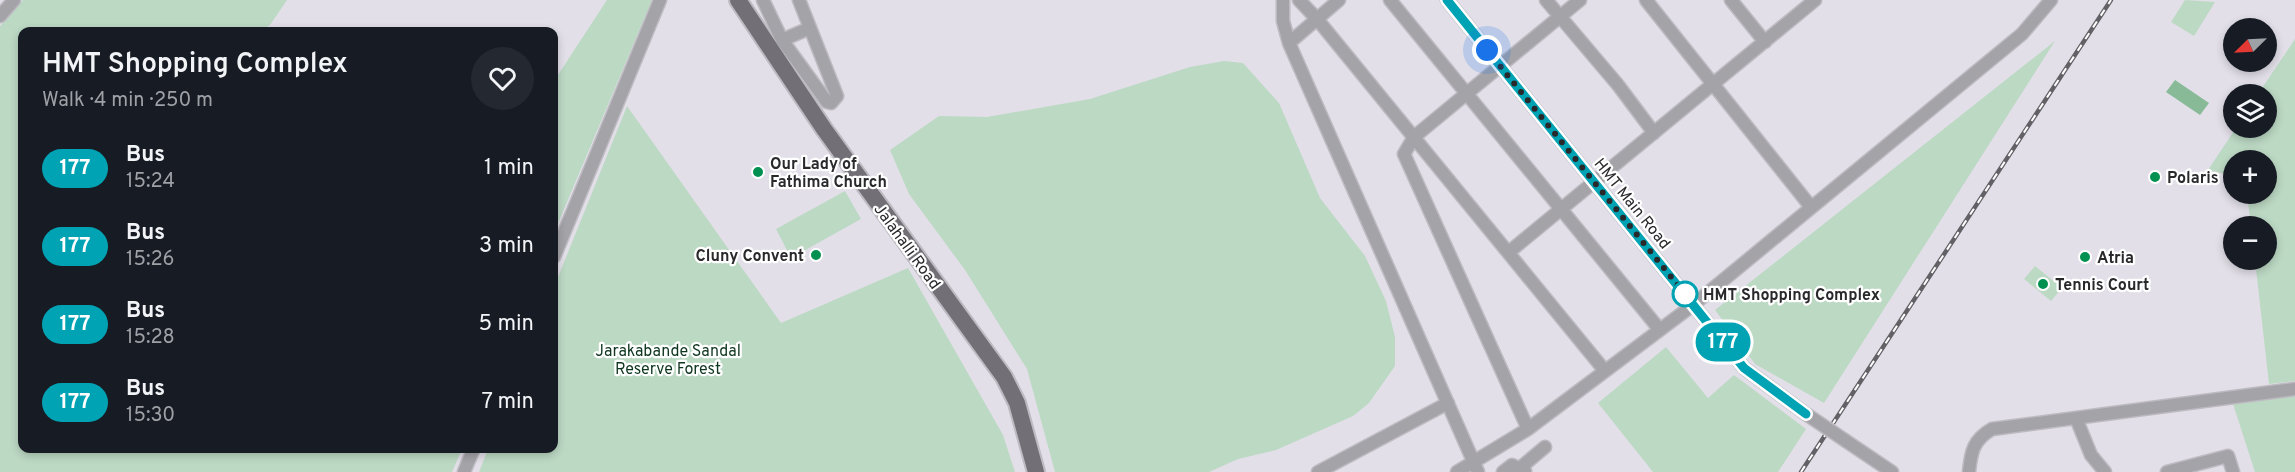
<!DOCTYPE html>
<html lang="en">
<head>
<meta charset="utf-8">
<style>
  body { margin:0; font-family:Overpass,sans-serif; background:#242831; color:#f1f3f6; height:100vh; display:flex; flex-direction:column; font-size:22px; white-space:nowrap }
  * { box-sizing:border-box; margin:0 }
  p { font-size:20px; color:#9ea1a6 }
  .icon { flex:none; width:33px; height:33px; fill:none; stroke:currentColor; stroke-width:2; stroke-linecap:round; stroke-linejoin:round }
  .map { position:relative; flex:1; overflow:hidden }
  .details { position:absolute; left:18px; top:27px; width:540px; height:426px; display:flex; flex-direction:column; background:#171b24; border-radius:12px; box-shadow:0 3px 9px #0003 }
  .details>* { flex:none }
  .badge { padding:0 12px; border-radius:20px; font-size:21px; line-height:39px }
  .needle { width:39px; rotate:246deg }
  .controls { position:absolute; left:2223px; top:18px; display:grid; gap:12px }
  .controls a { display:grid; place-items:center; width:54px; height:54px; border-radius:50%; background:#171b24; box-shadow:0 3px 9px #0003; font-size:30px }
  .you { position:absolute; width:30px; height:30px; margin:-15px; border:4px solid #fff; border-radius:50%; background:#1a73e8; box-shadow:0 0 0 9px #1a73e833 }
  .map>.badge { position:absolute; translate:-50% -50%; box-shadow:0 0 0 3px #fff }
  .round { display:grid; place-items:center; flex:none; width:63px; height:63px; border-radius:32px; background:#242831 }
  .summary { display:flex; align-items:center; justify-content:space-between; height:102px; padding:0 24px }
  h1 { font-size:28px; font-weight:600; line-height:45px }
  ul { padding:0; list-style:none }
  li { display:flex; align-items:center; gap:18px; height:78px; padding:0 24px }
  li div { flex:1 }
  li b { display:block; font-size:22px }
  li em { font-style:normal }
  li .badge { min-width:66px; font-weight:700; text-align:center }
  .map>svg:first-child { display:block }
  .green { fill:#bcd9c4 }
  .water { fill:#89ba98 }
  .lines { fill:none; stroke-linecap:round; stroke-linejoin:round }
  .minor-casing { stroke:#bdbac2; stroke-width:15 }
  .major-casing { stroke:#bdbac2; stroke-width:20 }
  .minor { stroke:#a4a3a7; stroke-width:12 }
  .major { stroke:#727076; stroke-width:16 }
  .rail-casing { stroke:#626166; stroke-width:4.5 }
  .rail { stroke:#fff; stroke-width:2; stroke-dasharray:7; stroke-linecap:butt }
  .minor-bridge-casing { stroke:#bdbac2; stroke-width:15; stroke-linecap:butt }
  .minor-bridge { stroke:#a4a3a7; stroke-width:12 }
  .line-casing { stroke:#fff; stroke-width:14 }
  .line { stroke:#00a3b4; stroke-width:9 }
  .walk { stroke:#29282b; stroke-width:6; stroke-dasharray:0 10.8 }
  .poi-dot { fill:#01904f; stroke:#fff; stroke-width:2 }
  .stop-dot { fill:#fff; stroke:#00a3b4; stroke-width:3 }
  .labels { text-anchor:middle; stroke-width:4.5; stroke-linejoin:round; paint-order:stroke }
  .poi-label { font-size:16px; font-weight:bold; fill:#29282b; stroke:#fff; text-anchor:start }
  .street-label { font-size:16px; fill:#29282b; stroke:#fff }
  .stop-label { font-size:16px; font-weight:bold; fill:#29282b; stroke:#fff; text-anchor:start }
  .park-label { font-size:16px; fill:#0f361f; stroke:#fff }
</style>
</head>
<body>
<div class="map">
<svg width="2295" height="472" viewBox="0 0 2295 472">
  <rect width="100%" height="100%" fill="#e2dfe8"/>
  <path class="green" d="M23 0H287L270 25 260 31 22 32V448L462 449 452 472H0V26Z
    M607 0H652L554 233V81Z
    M2185 0 2215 2 2194 36 2171 22Z
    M2295 39V381L2269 384 2255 260H2266V226H2251L2247 194H2266V160H2234L2233 176 2208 170 2236 128H2266V94H2258Z
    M2055 41 1824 403 1755 364 1715 310Z
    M1224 61 1243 63 1279 103 1320 198 1365 256 1386 301 1395 337V366L1369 403 1353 416 1276 450 1238 459 1209 472H1055L1027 369 965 270 909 194 890 150 939 116 987 117 1090 99 1190 67Z
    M627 106 781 323 908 268 1003 435 1015 472H479L488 449 554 448V287Z
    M845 191 861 219 791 258 776 229Z
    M2035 266 2062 288 2051 301 2024 279Z
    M1666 347 1708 398 1734 375 1806 429 1778 472H1653L1598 403Z
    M2295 395V472H2255L2233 404Z"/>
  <path class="water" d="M2175 80 2209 103 2200 115 2166 92Z"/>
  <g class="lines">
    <defs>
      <path id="minor" d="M763 0 782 40 827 102 831 103 837 96 799 0
        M1283 0V21L1289 43 1478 472
        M1299 0 1317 19 1605 371
        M1390 0 1660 330
        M1447 0 1744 368 1806 414
        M1546 0 1618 85 1654 133
        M1646 0 1811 207
        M1731 0 1765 42
        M0 16 14 0
        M782 40 810 28
        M1289 43 1339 0
        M1509 252 1815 0
        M554 257 660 0
        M2076 418 2091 455 2105 472
        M1528 429 1404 154 1414 137 1580 0
        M1846 441 1892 472
        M1520 468 1545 447
        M464 472 474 448
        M1318 472 1448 403
        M1457 472 1528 429 1693 305 2022 34 2051 0
        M1503 472 1512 465 1525 471
        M1969 472C1971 452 1973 440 1992 429L2295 389
        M2167 472 2228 456 2233 472"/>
      <path id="major" d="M738 0 824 129 1004 377 1017 403 1036 472"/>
    </defs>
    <use href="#minor" class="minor-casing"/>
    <use href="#major" class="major-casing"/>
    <use href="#minor" class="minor"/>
    <use href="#major" class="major"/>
    <defs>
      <path id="rail" d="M1801 472 2111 0"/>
    </defs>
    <use href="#rail" class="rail-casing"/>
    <use href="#rail" class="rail"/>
    <defs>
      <path id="minor-bridge" d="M1806 414 1846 441"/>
    </defs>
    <use href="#minor-bridge" class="minor-bridge-casing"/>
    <use href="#minor-bridge" class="minor-bridge"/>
  </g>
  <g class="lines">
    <defs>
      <path id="line" d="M1447 0 1744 368 1806 414"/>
    </defs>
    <use href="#line" class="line-casing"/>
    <use href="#line" class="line"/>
    <path class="walk" d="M1487 50 1685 294"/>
  </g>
  <g class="poi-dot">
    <circle cx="758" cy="172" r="6"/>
    <circle cx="2155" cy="177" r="6"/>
    <circle cx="816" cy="255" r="6"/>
    <circle cx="2085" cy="257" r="6"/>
    <circle cx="2043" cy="284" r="6"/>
  </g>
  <circle class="stop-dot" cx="1685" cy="294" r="12"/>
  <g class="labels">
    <g class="poi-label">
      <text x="770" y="169">Our Lady of<tspan x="770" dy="18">Fathima Church</tspan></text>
      <text x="2167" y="183">Polaris</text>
      <text x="804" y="261" text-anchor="end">Cluny Convent</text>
      <text x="2097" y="263">Atria</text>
      <text x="2055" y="290">Tennis Court</text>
    </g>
    <g class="street-label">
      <text transform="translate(1633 203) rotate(51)" y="6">HMT Main Road</text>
      <text transform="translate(908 246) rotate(54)" y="6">Jalahalli Road</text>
    </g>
    <g class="stop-label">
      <text x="1703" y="300">HMT Shopping Complex</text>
    </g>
    <g class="park-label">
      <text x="668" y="356">Jarakabande Sandal<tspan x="668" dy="18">Reserve Forest</tspan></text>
    </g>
  </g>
</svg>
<div class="controls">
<a><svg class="needle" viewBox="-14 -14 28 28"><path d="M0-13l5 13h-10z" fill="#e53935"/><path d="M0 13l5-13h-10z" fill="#9ea1a6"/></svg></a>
<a><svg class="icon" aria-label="layers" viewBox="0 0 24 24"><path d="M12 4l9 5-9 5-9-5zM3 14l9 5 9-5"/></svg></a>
<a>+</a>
<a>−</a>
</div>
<div class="you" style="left:1487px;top:50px"></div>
<b class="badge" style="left:1723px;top:342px;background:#00a3b4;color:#fff">177</b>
<section class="details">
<div class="summary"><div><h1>HMT Shopping Complex</h1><p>Walk · 4 min · 250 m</p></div><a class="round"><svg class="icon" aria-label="heart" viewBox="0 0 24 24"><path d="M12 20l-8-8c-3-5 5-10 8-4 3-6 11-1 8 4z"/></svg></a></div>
<ul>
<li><span class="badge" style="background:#00a3b4;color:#fff">177</span><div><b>Bus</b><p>15:24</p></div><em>1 min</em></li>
<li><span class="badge" style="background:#00a3b4;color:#fff">177</span><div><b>Bus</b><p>15:26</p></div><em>3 min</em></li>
<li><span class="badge" style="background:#00a3b4;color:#fff">177</span><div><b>Bus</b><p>15:28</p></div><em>5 min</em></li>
<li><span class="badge" style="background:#00a3b4;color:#fff">177</span><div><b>Bus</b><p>15:30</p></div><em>7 min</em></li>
</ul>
</section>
</div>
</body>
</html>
